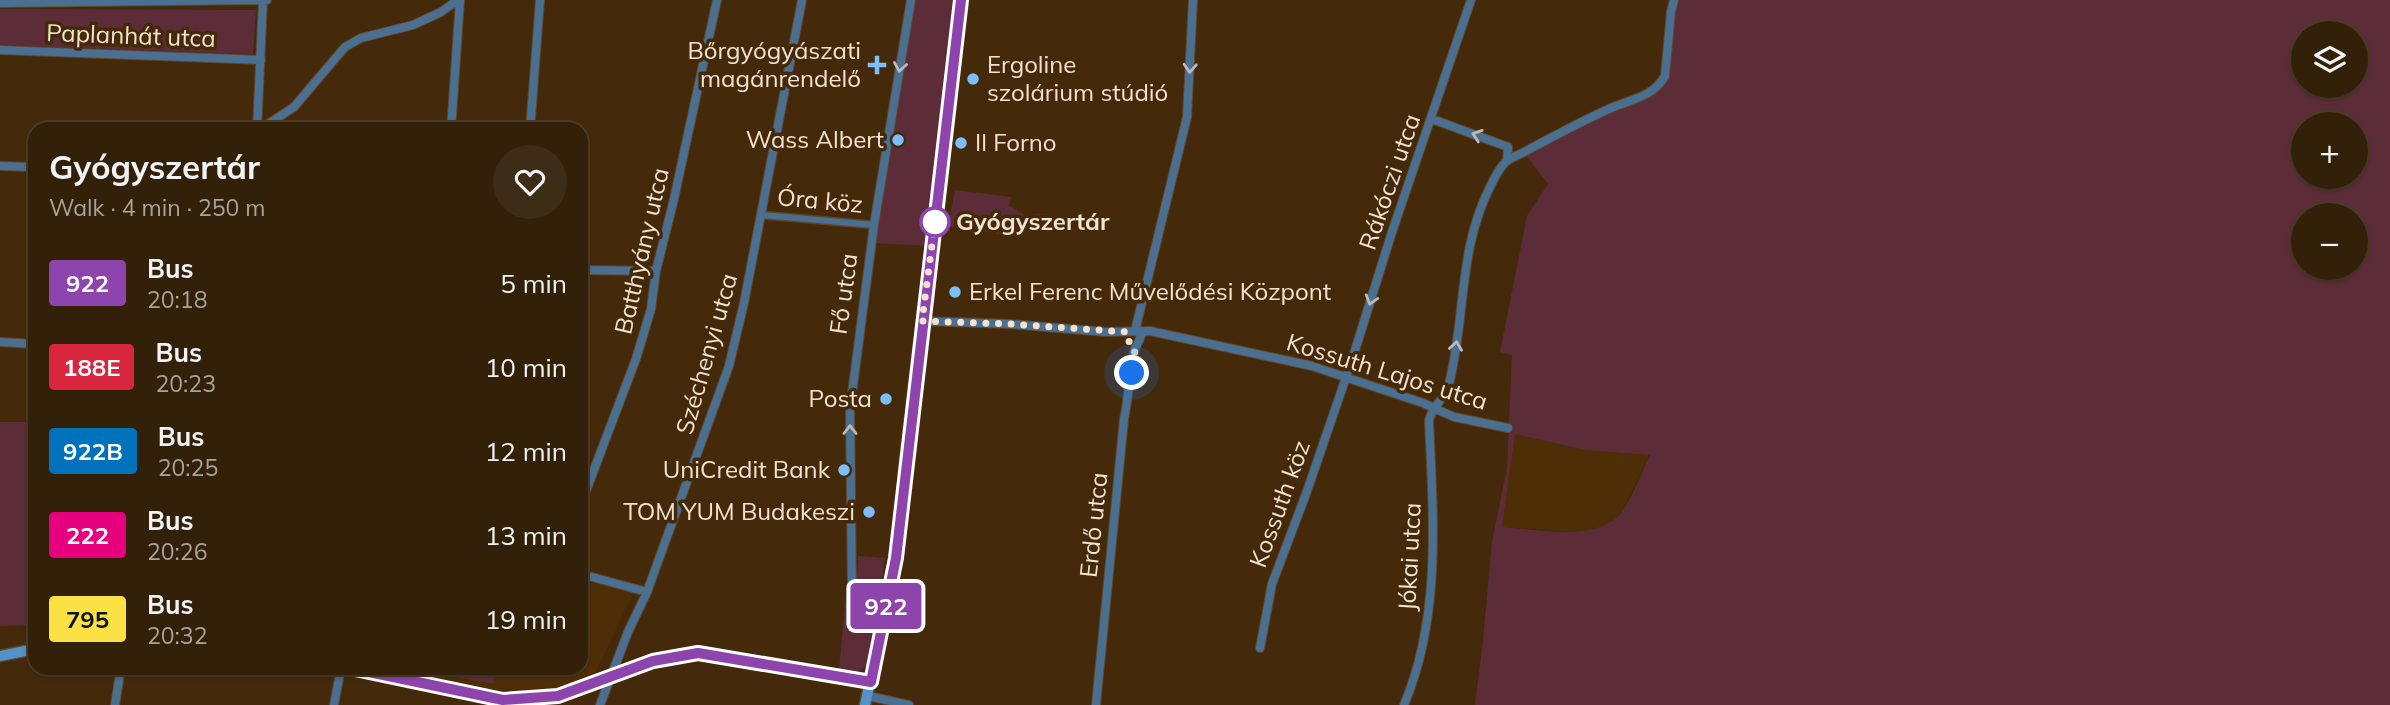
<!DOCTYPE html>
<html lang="en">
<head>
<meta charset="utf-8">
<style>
  body { margin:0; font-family:Mulish,sans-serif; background:#3e2d16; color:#f1f3f6; height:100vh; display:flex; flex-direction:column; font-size:26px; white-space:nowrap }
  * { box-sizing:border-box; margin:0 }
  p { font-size:23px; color:#a9a39c }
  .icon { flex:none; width:38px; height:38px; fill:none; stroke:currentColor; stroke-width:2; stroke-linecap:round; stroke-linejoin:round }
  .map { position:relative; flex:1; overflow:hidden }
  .details { position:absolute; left:28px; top:122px; width:560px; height:553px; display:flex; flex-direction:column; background:#332008; border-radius:21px; box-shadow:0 2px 5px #0004,0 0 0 2px #4e3e29 }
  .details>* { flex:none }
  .badge { padding:0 14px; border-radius:5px; font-size:24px; line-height:46px }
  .fabs { position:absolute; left:2291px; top:21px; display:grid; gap:14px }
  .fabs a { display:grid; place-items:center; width:77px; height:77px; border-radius:50%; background:#332008; box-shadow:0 2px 5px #0004,0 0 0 2px #4e3e29; font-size:35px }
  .you { position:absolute; width:35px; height:35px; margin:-18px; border:5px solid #fff; border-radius:50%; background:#1a73e8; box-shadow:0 0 0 10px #1a73e833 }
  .map>.badge { position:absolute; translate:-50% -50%; box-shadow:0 0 0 4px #fff }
  .round { display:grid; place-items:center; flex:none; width:74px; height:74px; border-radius:37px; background:#3e2d16 }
  .head { display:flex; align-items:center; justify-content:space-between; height:119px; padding:0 21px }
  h1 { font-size:33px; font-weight:700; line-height:52px }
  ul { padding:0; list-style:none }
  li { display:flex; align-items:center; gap:21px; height:84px; padding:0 21px }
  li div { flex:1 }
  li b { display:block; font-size:26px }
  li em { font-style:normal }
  li .badge { min-width:77px; font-weight:700; text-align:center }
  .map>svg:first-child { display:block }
  .built { fill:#4e2e06 }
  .green { fill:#5c2d38; fill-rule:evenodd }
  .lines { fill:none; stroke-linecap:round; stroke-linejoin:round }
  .pedestrian-casing { stroke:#60472a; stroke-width:9 }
  .minor-casing { stroke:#60472a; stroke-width:10 }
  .secondary-casing { stroke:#60472a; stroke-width:13 }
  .pedestrian { stroke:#4a6f91; stroke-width:6 }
  .minor { stroke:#4a6f91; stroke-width:8 }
  .secondary { stroke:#5492c7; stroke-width:10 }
  .oneway { stroke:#b8babb }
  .line-casing { stroke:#fff; stroke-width:16 }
  .line { stroke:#8e44ad; stroke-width:10 }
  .walk { stroke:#f3e2d1; stroke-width:7; stroke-dasharray:0 12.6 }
  .poi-dot { fill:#7cbef9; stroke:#442a0a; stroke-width:2.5 }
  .stop-dot { fill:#fff; stroke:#8e44ad; stroke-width:3.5 }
  .labels { text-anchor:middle; stroke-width:7; stroke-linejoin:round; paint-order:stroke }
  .street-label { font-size:24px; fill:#f3e2d1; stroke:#442a0a }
  .poi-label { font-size:24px; fill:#f3e2d1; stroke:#442a0a; text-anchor:end }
  .stop-label { font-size:24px; font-weight:bold; fill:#f3e2d1; stroke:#442a0a; text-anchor:start }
</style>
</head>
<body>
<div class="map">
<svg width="2390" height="705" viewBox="0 0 2390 705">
  <rect width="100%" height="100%" fill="#442a0a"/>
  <path class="built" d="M1515 434 1586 450 1650 455 1621 513 1609 524 1585 533 1502 527Z
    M581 581 634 592 595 673 560 687 494 691 433 680 435 669 581 668Z"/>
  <path class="green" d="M911 0H961L932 246 872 243Z
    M1669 0H2390V705H1475L1483 641 1492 542 1507 468 1512 355 1500 352 1527 216 1548 184 1524 153 1661 84 1668 43ZM2303 33H2356V86H2303ZM2303 124H2356V177H2303ZM2303 215H2356V268H2303ZM1515 434 1586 450 1650 455C1642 472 1632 499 1621 513 1596 543 1536 529 1502 527Z
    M0 9 256 10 253 54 0 45Z
    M955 190 1011 197 1009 206 1025 215 1045 214 1056 217 1066 215 1065 227 1052 233 1019 230 1018 237 948 226Z
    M0 422H35V625L0 626Z
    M858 556 885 558 871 655 867 666 856 672 839 670 846 595 856 593Z
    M443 669V668L496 669 493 684 441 674Z"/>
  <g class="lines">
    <defs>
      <path id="pedestrian" d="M762 215 874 225"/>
      <path id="minor" d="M0 3 267 0
        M0 50 261 60
        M1432 119 1508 147 1507 161
        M257 130 263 0
        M259 130 294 107 345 47 361 38 413 25 441 12 458 0
        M451 130 460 0
        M530 130 540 0
        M0 166 35 167
        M581 270 656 271
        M922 321 1010 324 1106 332 1150 331 1312 366 1423 403 1454 417 1508 428
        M1135 331 1187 117 1193 0
        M0 342 35 344
        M34 344 35 328
        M581 504 636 359 651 309 656 271 674 199 717 0
        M581 574 647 592
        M852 596 850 409 874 225 911 0
        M1260 648 1272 584 1306 494 1352 360 1392 232 1471 0
        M868 696 909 705
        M115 705 121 668
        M334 705 341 668
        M600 705 628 632 647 592 729 366 744 303 802 0
        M1096 705 1124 419C1129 396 1129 374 1134 352 1136 344 1141 340 1142 331
        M1404 705C1442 615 1433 515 1429 420 1433 406 1445 398 1449 384 1466 317 1458 250 1490 187 1494 179 1500 166 1507 161 1512 157 1521 154 1526 151 1554 136 1582 121 1611 108 1632 99 1653 97 1665 76L1671 12 1674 0"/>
      <path id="secondary" d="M0 656 35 649
        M350 668 503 700 558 696 653 661 698 653 871 682
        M865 705 896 558 906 452 961 0"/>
    </defs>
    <use href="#pedestrian" class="pedestrian-casing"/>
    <use href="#minor" class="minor-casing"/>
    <use href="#secondary" class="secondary-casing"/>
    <use href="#pedestrian" class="pedestrian"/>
    <use href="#minor" class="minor"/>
    <use href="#secondary" class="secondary"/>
  </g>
  <defs><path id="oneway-chevron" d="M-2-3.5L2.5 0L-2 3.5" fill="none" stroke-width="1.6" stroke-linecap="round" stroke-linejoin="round" transform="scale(1.75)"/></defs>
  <g class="oneway">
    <use href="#oneway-chevron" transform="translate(900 67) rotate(99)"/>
    <use href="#oneway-chevron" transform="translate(1190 68) rotate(93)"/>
    <use href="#oneway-chevron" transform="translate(1477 135) rotate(-161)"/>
    <use href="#oneway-chevron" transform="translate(1371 300) rotate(107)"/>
    <use href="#oneway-chevron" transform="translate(1456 346) rotate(-82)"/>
    <use href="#oneway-chevron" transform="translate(850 430) rotate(-90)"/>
  </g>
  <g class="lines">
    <defs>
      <path id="line" d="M350 668 503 700 558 696 653 661 698 653 871 682 896 558 961 0"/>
    </defs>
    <use href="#line" class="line-casing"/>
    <use href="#line" class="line"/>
    <path class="walk" d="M935 222 922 321 1010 324 1127 332 1128 340 1135 349 1132 373"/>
  </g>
  <g class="poi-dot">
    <path d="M873.5 54.5h7v7h7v7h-7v7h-7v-7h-7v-7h7z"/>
    <circle cx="973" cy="79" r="7"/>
    <circle cx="898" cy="140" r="7"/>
    <circle cx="961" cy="143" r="7"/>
    <circle cx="955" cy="292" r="7"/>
    <circle cx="886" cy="399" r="7"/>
    <circle cx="844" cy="470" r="7"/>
    <circle cx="869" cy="512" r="7"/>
  </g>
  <circle class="stop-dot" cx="935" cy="222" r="14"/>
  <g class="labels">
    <g class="street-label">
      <text transform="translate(131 36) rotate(2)" y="8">Paplanhát utca</text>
      <text transform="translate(1390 182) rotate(-71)" y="8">Rákóczi utca</text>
      <text transform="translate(820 201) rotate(5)" y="8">Óra köz</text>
      <text transform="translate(642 251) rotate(-77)" y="8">Batthyány utca</text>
      <text transform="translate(844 294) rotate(-82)" y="8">Fő utca</text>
      <text transform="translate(707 354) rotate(-74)" y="8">Széchenyi utca</text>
      <text transform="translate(1387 372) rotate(17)" y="8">Kossuth Lajos utca</text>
      <text transform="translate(1280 504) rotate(-70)" y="8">Kossuth köz</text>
      <text transform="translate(1094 525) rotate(-84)" y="8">Erdő utca</text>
      <text transform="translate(1410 557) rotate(-87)" y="8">Jókai utca</text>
    </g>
    <g class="poi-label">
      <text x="861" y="59">Bőrgyógyászati<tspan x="861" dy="28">magánrendelő</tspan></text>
      <text x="987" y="73" text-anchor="start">Ergoline<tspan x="987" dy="28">szolárium stúdió</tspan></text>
      <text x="884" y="148">Wass Albert</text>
      <text x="975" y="151" text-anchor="start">Il Forno</text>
      <text x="969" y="300" text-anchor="start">Erkel Ferenc Művelődési Központ</text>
      <text x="872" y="407">Posta</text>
      <text x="830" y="478">UniCredit Bank</text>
      <text x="855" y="520">TOM YUM Budakeszi</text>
    </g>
    <g class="stop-label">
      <text x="956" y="230">Gyógyszertár</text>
    </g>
  </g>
</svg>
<div class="fabs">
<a><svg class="icon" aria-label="layers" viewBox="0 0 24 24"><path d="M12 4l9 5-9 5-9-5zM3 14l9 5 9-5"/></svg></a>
<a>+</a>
<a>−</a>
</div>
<div class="you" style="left:1132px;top:373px"></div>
<b class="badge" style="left:886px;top:606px;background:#8e44ad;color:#fff">922</b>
<section class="details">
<div class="head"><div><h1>Gyógyszertár</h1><p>Walk · 4 min · 250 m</p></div><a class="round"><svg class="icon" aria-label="heart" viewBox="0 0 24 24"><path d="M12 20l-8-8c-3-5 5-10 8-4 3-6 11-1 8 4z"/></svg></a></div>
<ul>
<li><span class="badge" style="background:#8e44ad;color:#fff">922</span><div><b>Bus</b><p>20:18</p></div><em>5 min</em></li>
<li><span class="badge" style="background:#d7263d;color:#fff">188E</span><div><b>Bus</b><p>20:23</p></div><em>10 min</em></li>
<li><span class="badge" style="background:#0072bc;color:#fff">922B</span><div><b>Bus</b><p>20:25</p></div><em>12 min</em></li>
<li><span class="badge" style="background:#e6007e;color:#fff">222</span><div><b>Bus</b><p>20:26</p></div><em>13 min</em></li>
<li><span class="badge" style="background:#fbe143;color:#111">795</span><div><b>Bus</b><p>20:32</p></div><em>19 min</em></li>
</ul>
</section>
</div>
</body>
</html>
